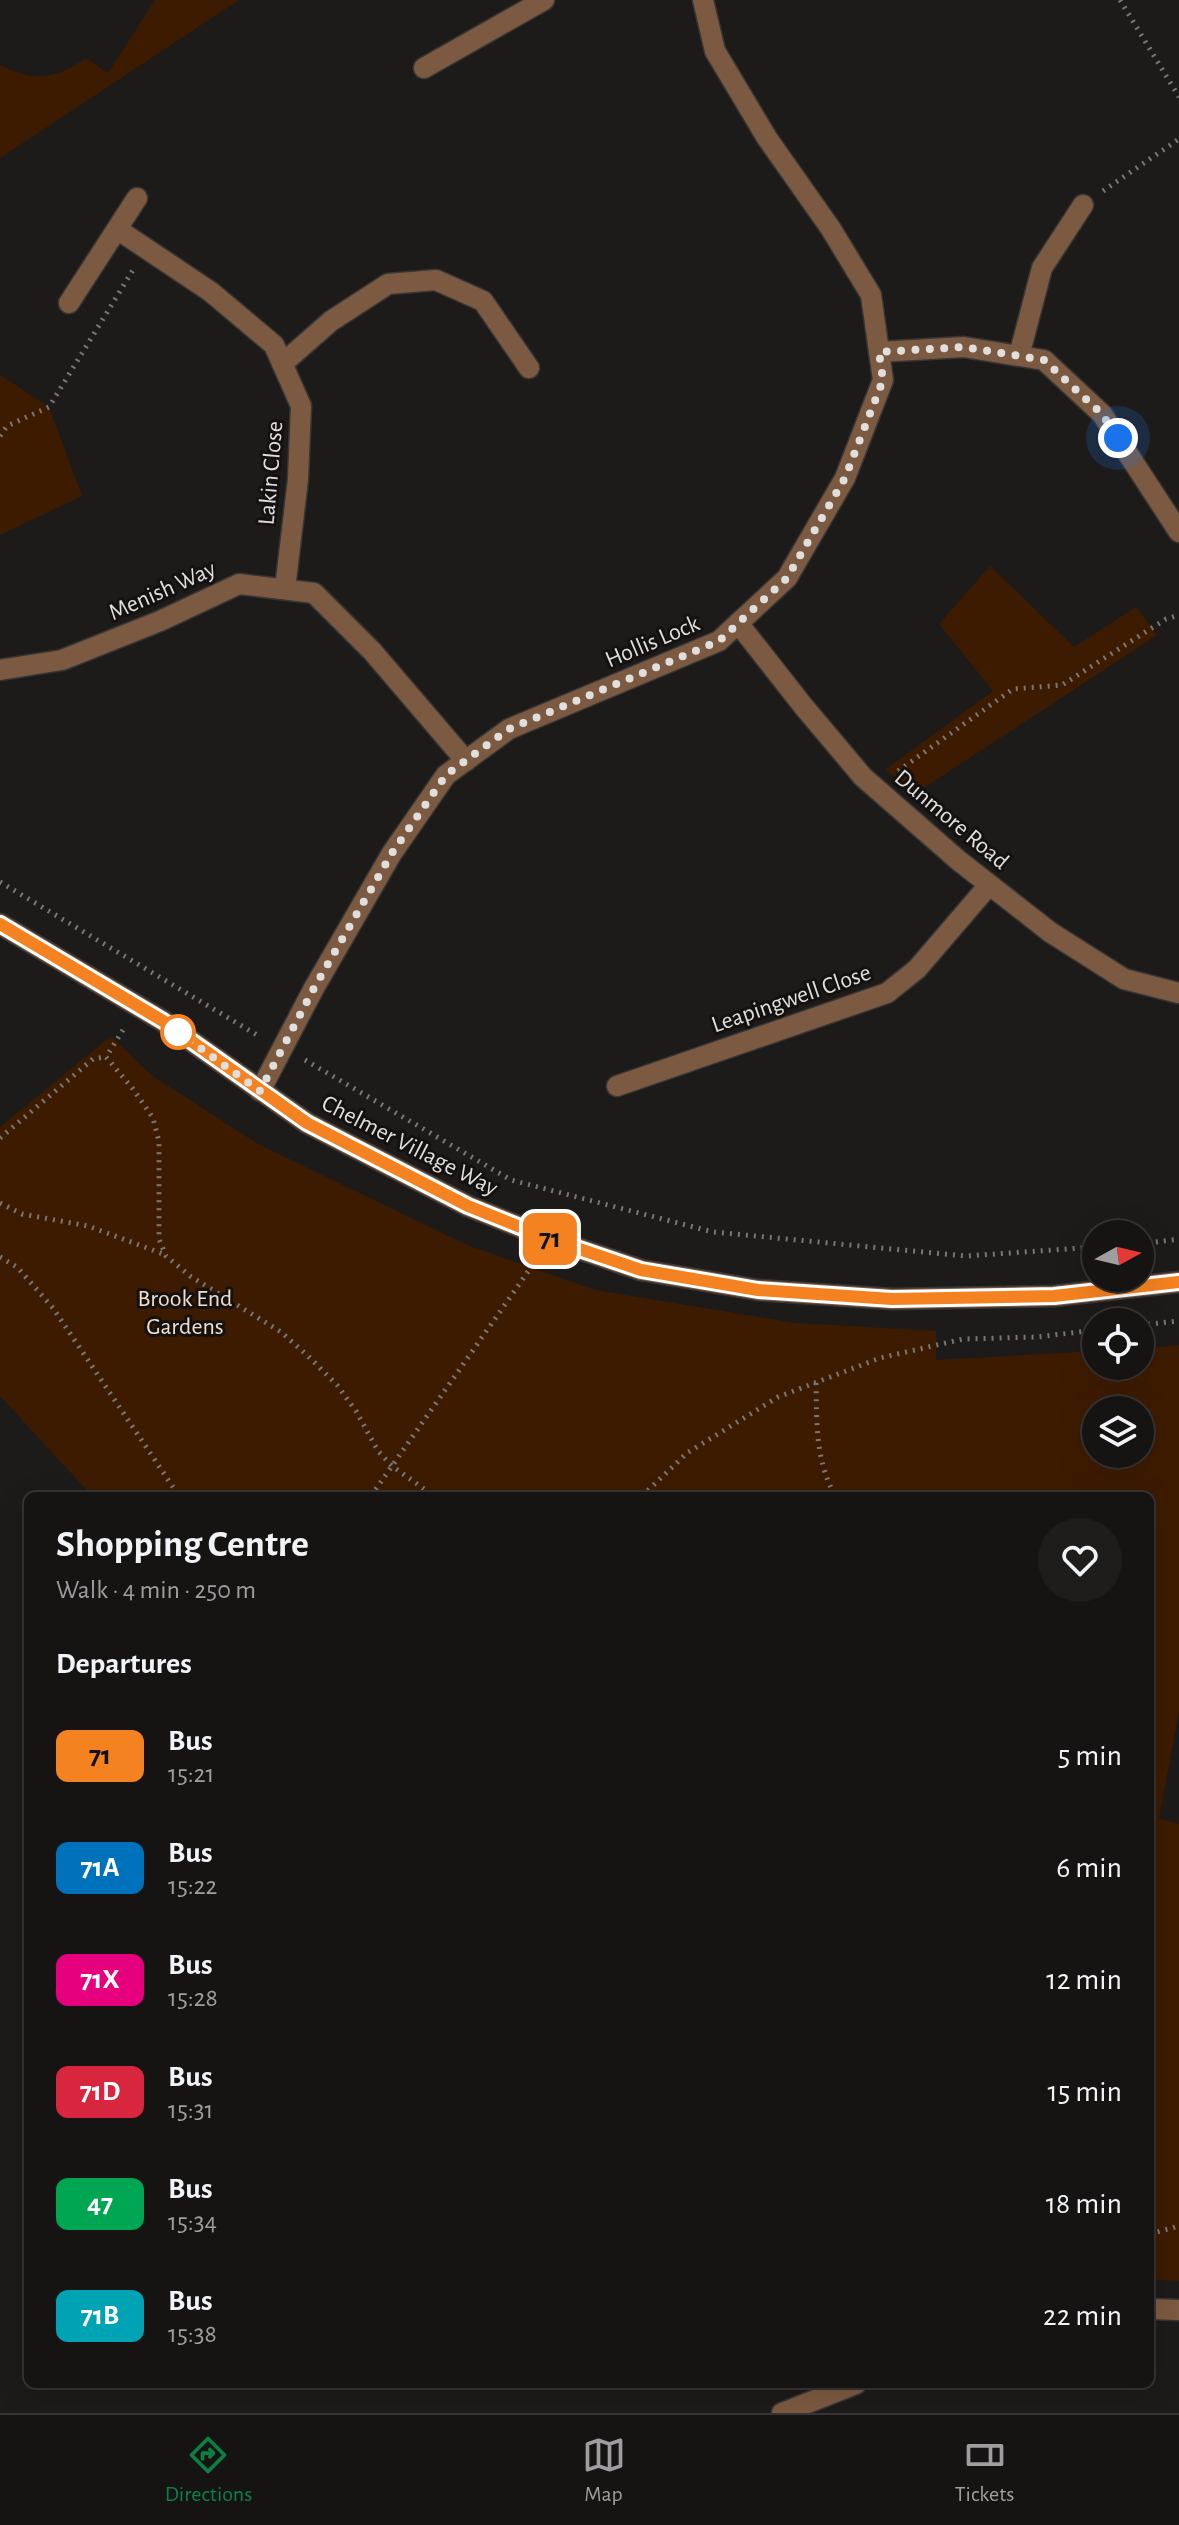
<!DOCTYPE html>
<html lang="en">
<head>
<meta charset="utf-8">
<style>
  body { margin:0; font-family:"Alegreya Sans",sans-serif; background:#1f1d1c; color:#f1f3f6; height:100vh; display:flex; flex-direction:column; font-size:30px; white-space:nowrap }
  * { box-sizing:border-box; margin:0 }
  p { font-size:26px; color:#9e9ea0 }
  .icon { flex:none; width:44px; height:44px; fill:none; stroke:currentColor; stroke-width:2; stroke-linecap:round; stroke-linejoin:round }
  .map { position:relative; flex:1; overflow:hidden }
  .details { position:absolute; left:24px; top:1492px; width:1130px; height:896px; display:flex; flex-direction:column; background:#161413; border-radius:12px; box-shadow:0 8px 32px #0002,0 0 0 2px #353333 }
  .details>* { flex:none }
  .badge { padding:0 16px; border-radius:12px; font-size:28px; line-height:52px }
  .needle { width:52px; rotate:82deg }
  .buttons { position:absolute; left:1082px; top:1220px; display:grid; gap:16px }
  .buttons a { display:grid; place-items:center; width:72px; height:72px; border-radius:50%; background:#161413; box-shadow:0 8px 32px #0002,0 0 0 2px #353333; font-size:40px }
  .you { position:absolute; width:40px; height:40px; margin:-20px; border:6px solid #fff; border-radius:50%; background:#1a73e8; box-shadow:0 0 0 12px #1a73e833 }
  .map>.badge { position:absolute; translate:-50% -50%; box-shadow:0 0 0 4px #fff }
  h2 { padding:0 32px; font-size:30px; line-height:72px }
  .round { display:grid; place-items:center; flex:none; width:84px; height:84px; border-radius:42px; background:#1f1d1c }
  .headline { display:flex; align-items:center; justify-content:space-between; height:136px; padding:0 32px }
  h1 { font-size:38px; font-weight:700; line-height:60px }
  ul { padding:0; list-style:none }
  li { display:flex; align-items:center; gap:24px; height:112px; padding:0 32px }
  li div { flex:1 }
  li b { display:block; font-size:30px }
  li em { font-style:normal }
  li .badge { min-width:88px; font-weight:700; text-align:center }
  .menu { display:flex; justify-content:space-around; align-items:center; height:112px; border-top:2px solid #353333; background:#161413; font-size:22px; color:#9e9ea0 }
  .menu a { display:grid; justify-items:center; gap:4px }
  .menu .selected { color:#0b8043 }
  .map>svg:first-child { display:block }
  .green { fill:#3d1b00; fill-rule:evenodd }
  .lines { fill:none; stroke-linecap:round; stroke-linejoin:round }
  .minor-casing { stroke:#383635; stroke-width:23 }
  .path { stroke:#797775; stroke-width:5; stroke-dasharray:2 6; stroke-linecap:butt }
  .minor { stroke:#7c5a41; stroke-width:20 }
  .line-casing { stroke:#fff; stroke-width:18 }
  .line { stroke:#f58220; stroke-width:12 }
  .walk { stroke:#e1dfde; stroke-width:8; stroke-dasharray:0 14.4 }
  .stop-dot { fill:#fff; stroke:#f58220; stroke-width:4 }
  .labels { text-anchor:middle; stroke-width:6; stroke-linejoin:round; paint-order:stroke }
  .street-label { font-size:24px; fill:#e1dfde; stroke:#141210 }
  .park-label { font-size:24px; fill:#f3ddcd; stroke:#141210 }
</style>
</head>
<body>
<div class="map">
<svg width="1179" height="2413" viewBox="0 0 1179 2413">
  <rect width="100%" height="100%" fill="#1d1b19"/>
  <path class="green" d="M155 0H239L0 158V65C34 82 54 80 86 58L108 73Z
    M0 375 49 407 82 496 0 535Z
    M990 566 1074 647 1136 607 1157 635 913 795 886 769 993 691 939 624Z
    M111 1036 151 1075 258 1144 467 1245 595 1290 796 1323 936 1331V1360L1096 1351V1366H1140V1349L1179 1345V1712L1159 1818 1179 1824V2281L1150 2279V1496H92L0 1396V1127ZM1140 1410V1454H1096V1410Z"/>
  <g class="lines">
    <defs>
      <path id="minor" d="M424 68 544 0
        M117 229 211 292 274 345 301 406 298 479 285 589
        M69 303 137 198
        M879 352 964 347 1044 360 1102 414 1179 532
        M1019 356 1042 268 1083 205
        M282 364 331 321 388 284 436 280 483 301 529 368
        M738 623 804 707 863 777 958 860 1050 932 1124 979 1179 993
        M0 670 62 660 160 621 239 584 314 593 372 651 466 761
        M0 924 163 1021 307 1123 468 1206 550 1239 641 1270 758 1290 892 1299 1054 1296 1179 1282
        M617 1086 887 993 917 969 989 885
        M260 1091 314 988 392 853 446 775 509 729 719 641 787 578 845 478 883 380 871 295 831 229 767 138 715 51 703 0
        M1150 2309 1179 2310
        M782 2413 856 2384"/>
    </defs>
    <use href="#minor" class="minor-casing"/>
    <path class="path" d="M1120 0 1179 97
      M1103 191 1179 139
      M0 436 7 426 49 407 133 270
      M898 771 1013 689 1062 685 1166 619 1179 615
      M0 882 257 1035
      M123 1030 106 1057 133 1089 153 1118 159 1142V1239L166 1256 190 1276 281 1332 308 1356 337 1385 356 1411 378 1451 392 1466 434 1496
      M305 1060 511 1180 713 1232 966 1256 1096 1247
      M0 1138 93 1059 106 1057
      M0 1203 22 1214 88 1226 166 1255
      M1140 1244 1179 1239
      M0 1257 17 1267 53 1308 179 1496
      M1140 1325 1179 1321
      M816 1383C817 1425 815 1458 835 1496
      M371 1496 534 1263
      M642 1496 687 1453 778 1397 880 1358 963 1339 1037 1337 1096 1330
      M1150 2234 1179 2226"/>
    <use href="#minor" class="minor"/>
  </g>
  <g class="lines">
    <defs>
      <path id="line" d="M0 924 163 1021 307 1123 468 1206 550 1239 641 1270 758 1290 892 1299 1054 1296 1179 1282"/>
    </defs>
    <use href="#line" class="line-casing"/>
    <use href="#line" class="line"/>
    <path class="walk" d="M178 1032 260 1091 314 988 392 853 446 775 509 729 719 641 787 578 845 478 883 380 879 352 964 347 1044 360 1102 414 1118 438"/>
  </g>
  <circle class="stop-dot" cx="178" cy="1032" r="16"/>
  <g class="labels">
    <g class="street-label">
      <text transform="translate(270 473) rotate(-85)" y="8">Lakin Close</text>
      <text transform="translate(162 590) rotate(-24)" y="8">Menish Way</text>
      <text transform="translate(652 641) rotate(-23)" y="8">Hollis Lock</text>
      <text transform="translate(952 819) rotate(40)" y="8">Dunmore Road</text>
      <text transform="translate(791 998) rotate(-19)" y="8">Leapingwell Close</text>
      <text transform="translate(410 1145) rotate(27)" y="8">Chelmer Village Way</text>
    </g>
    <g class="park-label">
      <text x="185" y="1306">Brook End<tspan x="185" dy="28">Gardens</tspan></text>
    </g>
  </g>
</svg>
<div class="buttons">
<a><svg class="needle" viewBox="-14 -14 28 28"><path d="M0-13l5 13h-10z" fill="#e53935"/><path d="M0 13l5-13h-10z" fill="#9e9ea0"/></svg></a>
<a><svg class="icon" aria-label="locate" viewBox="0 0 24 24"><circle cx="12" cy="12" r="6"/><path d="M12 2v4M12 18v4M2 12h4M18 12h4"/></svg></a>
<a><svg class="icon" aria-label="layers" viewBox="0 0 24 24"><path d="M12 4l9 5-9 5-9-5zM3 14l9 5 9-5"/></svg></a>
</div>
<div class="you" style="left:1118px;top:438px"></div>
<b class="badge" style="left:550px;top:1239px;background:#f58220;color:#111">71</b>
<section class="details">
<div class="headline"><div><h1>Shopping Centre</h1><p>Walk · 4 min · 250 m</p></div><a class="round"><svg class="icon" aria-label="heart" viewBox="0 0 24 24"><path d="M12 20l-8-8c-3-5 5-10 8-4 3-6 11-1 8 4z"/></svg></a></div>
<h2>Departures</h2>
<ul>
<li><span class="badge" style="background:#f58220;color:#111">71</span><div><b>Bus</b><p>15:21</p></div><em>5 min</em></li>
<li><span class="badge" style="background:#0072bc;color:#fff">71A</span><div><b>Bus</b><p>15:22</p></div><em>6 min</em></li>
<li><span class="badge" style="background:#e6007e;color:#fff">71X</span><div><b>Bus</b><p>15:28</p></div><em>12 min</em></li>
<li><span class="badge" style="background:#d7263d;color:#fff">71D</span><div><b>Bus</b><p>15:31</p></div><em>15 min</em></li>
<li><span class="badge" style="background:#00a651;color:#fff">47</span><div><b>Bus</b><p>15:34</p></div><em>18 min</em></li>
<li><span class="badge" style="background:#00a3b4;color:#fff">71B</span><div><b>Bus</b><p>15:38</p></div><em>22 min</em></li>
</ul>
</section>
</div>
<nav class="menu">
<a class="selected"><svg class="icon" aria-label="directions" viewBox="0 0 24 24"><path d="M12 3l9 9-9 9-9-9zM9 14v-3h6M13 9l2 2-2 2"/></svg>Directions</a>
<a><svg class="icon" aria-label="map" viewBox="0 0 24 24"><path d="M3 6l6-2 6 2 6-2v14l-6 2-6-2-6 2zM9 4v14M15 6v14"/></svg>Map</a>
<a><svg class="icon" aria-label="tickets" viewBox="0 0 24 24"><path d="M3 7h18v10H3zM15 7v10"/></svg>Tickets</a>
</nav>
</body>
</html>
